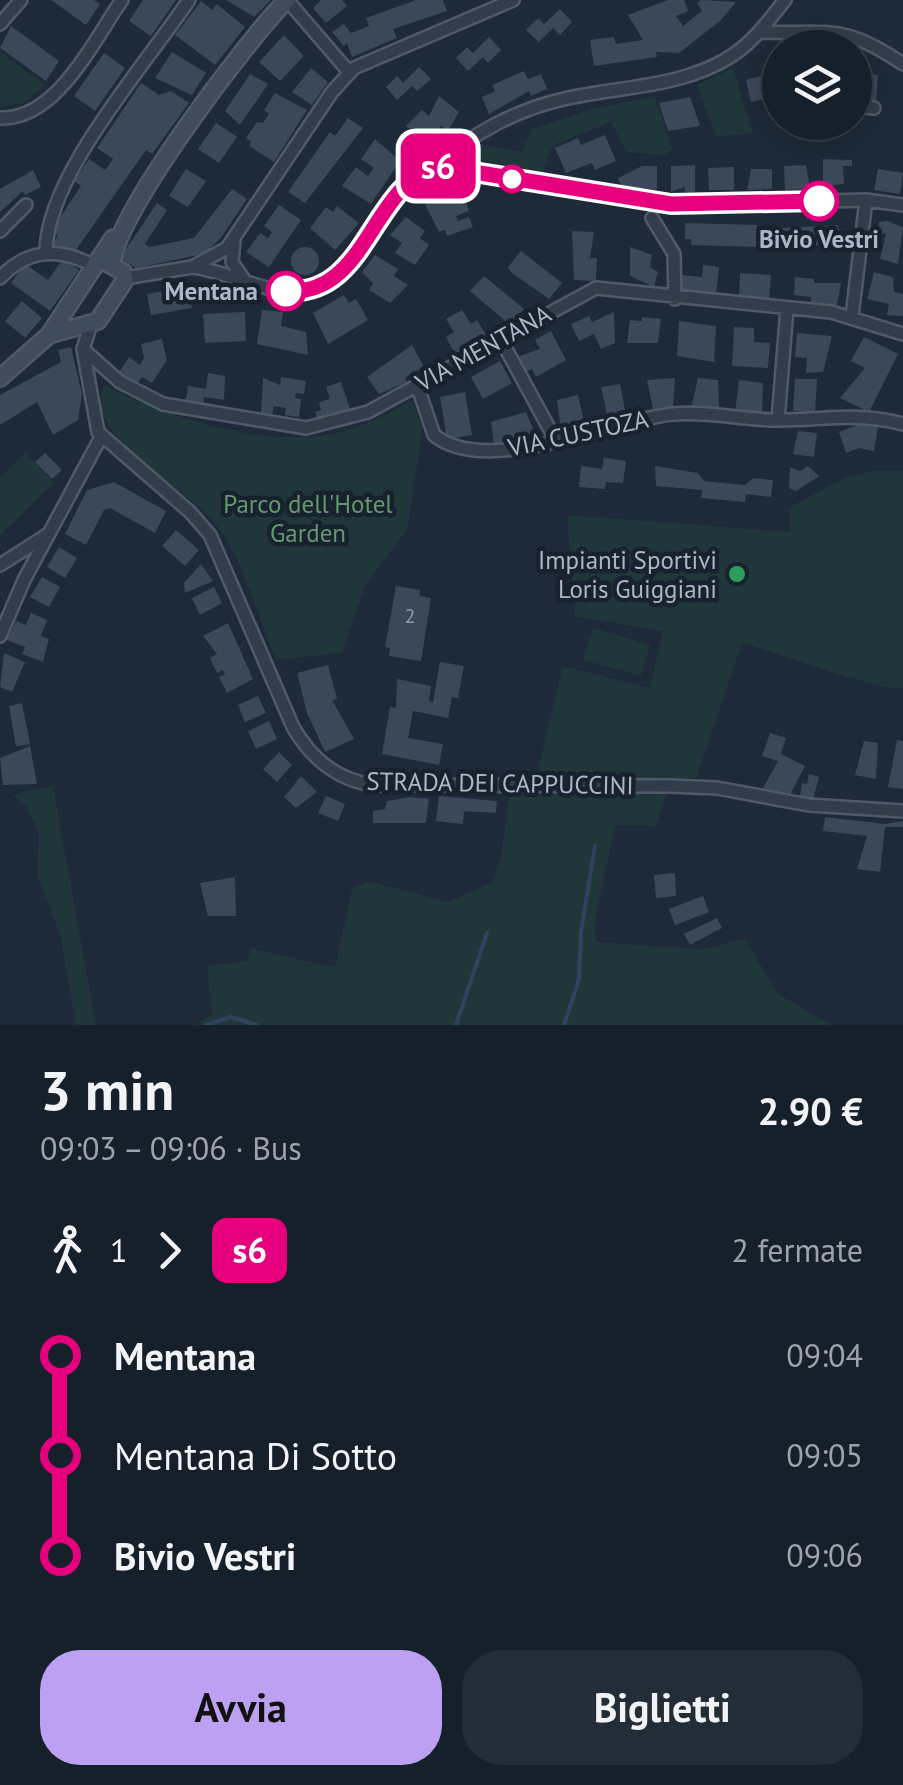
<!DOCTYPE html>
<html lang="it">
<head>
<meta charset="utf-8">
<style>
  body { margin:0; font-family:"PT Sans",sans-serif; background:#232d37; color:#f1f3f6; height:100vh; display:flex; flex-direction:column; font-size:38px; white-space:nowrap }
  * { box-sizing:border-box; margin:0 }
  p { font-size:32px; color:#9ea3a9 }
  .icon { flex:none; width:55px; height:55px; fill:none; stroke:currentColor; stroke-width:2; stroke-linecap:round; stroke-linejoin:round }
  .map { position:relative; height:1025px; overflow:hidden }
  .details { display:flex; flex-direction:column; background:#16202b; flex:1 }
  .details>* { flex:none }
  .badge { padding:0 20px; border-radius:15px; font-size:35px; line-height:65px }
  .tools { position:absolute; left:762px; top:30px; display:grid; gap:20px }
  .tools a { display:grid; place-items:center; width:110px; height:110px; border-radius:50%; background:#16202b; box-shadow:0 5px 25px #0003,0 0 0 2px #353e47; font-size:50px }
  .map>.badge { position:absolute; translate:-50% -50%; box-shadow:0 0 0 5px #fff }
  .legs { display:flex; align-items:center; gap:15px; height:110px; padding:0 40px; font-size:32px }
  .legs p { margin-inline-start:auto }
  .headline { display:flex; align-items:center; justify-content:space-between; height:170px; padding:0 40px }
  h1 { font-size:55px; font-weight:800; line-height:75px }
  .cta { display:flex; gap:20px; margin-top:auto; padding:20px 40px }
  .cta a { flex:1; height:115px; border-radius:40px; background:#bca0f2; color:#111; font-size:40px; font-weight:800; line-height:115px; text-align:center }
  .cta a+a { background:#232d37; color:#f1f3f6 }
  ul { padding:0 40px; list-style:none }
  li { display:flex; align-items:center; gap:35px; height:100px; font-size:38px }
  li i { display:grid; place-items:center; width:15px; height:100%; margin:0 12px; background:currentColor }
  li i::after { content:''; width:25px; height:25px; margin:-12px; border:8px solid; border-radius:50%; background:#16202b }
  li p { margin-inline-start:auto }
  li:first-child i { background:linear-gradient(#0000 50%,currentColor 0) }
  li:last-child i { background:linear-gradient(currentColor 50%,#0000 0) }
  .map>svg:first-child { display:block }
  .green { fill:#20373a }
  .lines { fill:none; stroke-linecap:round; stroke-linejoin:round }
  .stream { stroke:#2e4360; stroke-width:4 }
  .building { fill:#3a485a }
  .street-casing { stroke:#505968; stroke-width:16 }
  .secondary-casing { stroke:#505968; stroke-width:20 }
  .street { stroke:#323c4a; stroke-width:11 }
  .secondary { stroke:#404b5d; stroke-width:15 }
  .line-1-casing { stroke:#fff; stroke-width:22 }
  .line-1 { stroke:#e6007e; stroke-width:15 }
  .stop-1-dot { fill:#fff; stroke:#e6007e; stroke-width:5 }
  .leisure-dot { fill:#2e9e5b; stroke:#18212e; stroke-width:4 }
  .labels { text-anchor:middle; stroke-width:9; stroke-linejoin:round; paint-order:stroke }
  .number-label { font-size:20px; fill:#909aac }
  .stop-label { font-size:25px; font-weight:bold; fill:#acb6c7; stroke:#18212e }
  .street-label { font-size:25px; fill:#acb6c7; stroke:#18212e }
  .park-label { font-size:25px; fill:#62996f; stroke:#18212e }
  .poi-label { font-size:25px; fill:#acb6c7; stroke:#18212e; text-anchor:end }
</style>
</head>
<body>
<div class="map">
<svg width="903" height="1025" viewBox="0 0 903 1025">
  <rect width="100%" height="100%" fill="#1e2a39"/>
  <path class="green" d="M0 52 45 85 24 103 0 107Z
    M733 68 753 133 716 137 697 85Z
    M655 96 672 149 664 155 626 152 611 122 553 145 542 173 470 157 480 144 522 152 531 130 588 110Z
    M104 385C167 417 254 445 325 435 356 431 384 415 411 401L423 427 407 530 365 585 342 653 276 660C258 617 245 563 217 526 189 488 82 438 104 385Z
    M26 453 54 483 0 535V477Z
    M873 471H903V688C883 693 772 650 742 643L696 778H536L563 666 650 688 663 631 575 616 567 515 790 532V507L843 479Z
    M593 628 650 645 641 676 583 660Z
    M53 786 96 1025H76L61 938 37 874 39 834 27 807 13 795Z
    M617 791 667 792 656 826 615 825 595 922 596 942 702 949 745 939 778 994 831 1025H195L212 1015 207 966 247 961 251 948 335 968 352 889 368 881 448 902 493 882 502 852 509 796Z"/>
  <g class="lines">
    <path class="stream" d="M206 1025 231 1017 257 1025
      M456 1025 487 933
      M564 1025 579 979 581 932 595 846"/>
  </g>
  <path class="building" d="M51 0H94L100 4 86 25Z
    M143 0H176L151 36 129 21Z
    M226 0H271L254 17Z
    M321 0H342L347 6 326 23 313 8Z
    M416 0H443L447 11 393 29 397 38 352 57 347 43 344 46 332 32 344 24 351 33 369 26 366 18Z
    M668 0H684L688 11 676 16 683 26 702 11 697 3 701 0 736 2 720 21 679 53 656 52 657 57 594 66 590 40 614 37 616 44 643 40 628 15Z
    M201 1 212 10 217 4 245 27 215 65 175 35Z
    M560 9 572 22 560 35 553 28 539 42 526 30 538 18 544 24Z
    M11 26 59 61 46 81 0 48Z
    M284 35 304 56 280 81 259 62Z
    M489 37 501 50 488 63 483 57 468 71 456 58 467 47 473 53Z
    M172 52 206 73 192 95 155 78Z
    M104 53 125 68 95 111 74 96Z
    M419 67 431 79 417 91 412 86 397 100 386 87 397 76 403 83Z
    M311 68 328 82 312 105 292 92Z
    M524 71 528 79 541 74 547 89 531 96 529 91 489 114 482 97 495 91 492 85Z
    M780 72V95L751 102 746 80 772 73 774 81Z
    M855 73 878 75 876 104 855 103Z
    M250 74 268 84 240 125 225 111Z
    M141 83 159 95 171 91 189 103 152 154 146 150 71 257 52 245 58 236 51 231 81 186 74 181 89 159 105 170 113 159 97 148Z
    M275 93 307 110 274 162 249 146 251 142 246 138 257 122 263 123 269 114 264 110Z
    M439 96 459 112 448 131 441 126 426 142 406 126 422 110 429 116Z
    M690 97 700 126 668 131 659 103Z
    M348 118 363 128 305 203 288 192 330 132 335 136Z
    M216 123 237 137 219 163 198 149Z
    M605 135 616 161 595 170 592 163 566 173 555 148 578 138 581 145Z
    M375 139 400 161 371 204 342 186 356 167 368 176 374 168 361 159Z
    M823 159 852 160V166H843L844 184 823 186Z
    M695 165V192H685V187L671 192V166Z
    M806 165 810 189 785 190 784 166Z
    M642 166H657V190L622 187 618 178Z
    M734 167V190H709L708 168Z
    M186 169 206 181 188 207 169 196Z
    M751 169H772V189L747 190Z
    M878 169 903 173 900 194 874 190Z
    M33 170 41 187 25 195 23 191 0 212V189Z
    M460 186 469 211 456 216 458 221 469 217 473 227 447 236 445 230 439 232 421 196 436 191 438 198Z
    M232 189 247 199 220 239 203 254 136 268 120 258 157 203 167 210 145 244 150 247 194 238Z
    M279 205 301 220 269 267 246 252 260 233 268 238 272 232 264 226Z
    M337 206 359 223 335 250 310 228 326 207 333 212Z
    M406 217 425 231 420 238 429 245 415 265 395 253 402 243 390 235Z
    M887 221 903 227 898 264 880 259 886 234 877 232 879 222Z
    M685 223 757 225V247L691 245V239H685Z
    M838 225 843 244 779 247 782 228Z
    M572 231 594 232 590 258H597L596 281 574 280Z
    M630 247 652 255 650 267 658 272 654 287 630 276Z
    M291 261a14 14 0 1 1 28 0a14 14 0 1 1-28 0Z
    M521 251 562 283 549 299 512 273 508 267Z
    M375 255 398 269 394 276 408 285 390 303 369 290 373 283 362 272Z
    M63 259 79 270 50 311 11 283 25 264 48 280Z
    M703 265 719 267 716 296 679 293 681 275 702 277Z
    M874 272 893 277 894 292 903 294V316L887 315 889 304 867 299Z
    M740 273 771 275 769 302 739 300Z
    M484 276 524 309 510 325 470 291Z
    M795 277 814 279V283H841L837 306 811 304V297L794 295Z
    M188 287 192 308 151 315 147 294Z
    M344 295 349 303 356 299 368 320 328 344 313 313Z
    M22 301 42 318 25 338 5 321Z
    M262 310 283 312 281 326 306 332 308 355 257 344Z
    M462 310 471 324 477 320 486 335 455 354 446 337 454 332 446 319Z
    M245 312 246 341 205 343 203 314Z
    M614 312 615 343 601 349 594 334 579 341 571 324 589 316 592 322Z
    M642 317 661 319 658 343H627L630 320 642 321Z
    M679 321 716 326 714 362 677 356Z
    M734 327 754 328V342L770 343 768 368 732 366Z
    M551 331 566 360 536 377 532 369 525 372 517 357 540 349 535 340Z
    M797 333 832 336 823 372 806 373 807 358 795 357Z
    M864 337 898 354 869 412 840 398 865 368 851 361Z
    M162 339 167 360 152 383 142 377 137 384 119 373 129 357 140 365 144 358 141 344Z
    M412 345 424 367 405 378 407 382 379 394 367 377Z
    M71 347 82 394 78 420 53 435 37 402 0 425V395L61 362 58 350Z
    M500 361 512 383 483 399 471 377Z
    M208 373 225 376 224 400 204 397 203 406 185 404 188 386 206 389Z
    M281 377 306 381 304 394 296 393 295 398 301 399 299 417 285 415 286 408 274 406 272 415 261 413 263 378 280 385Z
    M675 378 673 407 653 409 647 380Z
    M698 378 718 380 719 411 691 409Z
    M795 379H817L815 412 793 411Z
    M739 380 763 383 762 416 735 413Z
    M341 382 351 412 319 423 315 412 321 410 319 402 330 399 326 387Z
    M620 384 626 416 608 419 601 387Z
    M465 392 472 435 447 439 440 397Z
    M578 395 585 426 561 431 557 400Z
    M526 412 535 433 494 445 491 422Z
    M860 424 878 427 874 451 859 448 846 453 839 432Z
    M798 431 817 433 814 457 793 454Z
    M45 453 62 470 52 479 35 462Z
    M604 458 626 461 623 483 606 482 605 489 579 487 581 466 602 469Z
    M655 466 698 473 704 481 745 485 753 478 773 480 771 497 746 494 745 502 701 498 702 490 656 486Z
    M808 466 819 476 796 491 789 488 790 467 800 471Z
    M114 482 166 511 155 533 110 508 104 510 86 545 65 534 87 490Z
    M176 530 199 550 185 566 162 546Z
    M59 547 77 558 65 578 47 567Z
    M201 564 213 581 185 593 184 583Z
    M42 577 60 587 49 607 30 597Z
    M396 586 420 590 419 596 431 598 421 661 389 656 390 648 385 647Z
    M214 587 222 603 200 615 192 598Z
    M31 613 47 620 41 636 49 639 43 662 22 654 25 647 7 640 16 621 26 625Z
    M228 623 253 679 227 693 219 677 225 675 223 670 217 673 210 658 217 654 203 636Z
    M4 653 25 662 12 692 0 687Z
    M440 662 464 666 458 698 452 697 448 718 413 711 408 738 443 744 439 765 382 754 390 707 396 708 397 679 431 686 429 701 433 702Z
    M328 665 337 699 332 700 354 739 325 752 307 713 297 673Z
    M258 696 266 713 245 722 238 705Z
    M22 703 30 744 16 746 9 706Z
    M269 721 277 739 256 749 248 731Z
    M770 733 786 738 781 754 805 766 790 795 786 793 783 799 763 788 778 761 762 756Z
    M897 740 903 741V789L888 787Z
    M864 741 878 743 876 779 855 775Z
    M30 746 37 784 3 785 0 758Z
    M279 752 292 765 277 782 263 769Z
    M809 774 819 777 813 800 800 796 802 783 807 784Z
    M301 776 317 792 296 808 284 797Z
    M326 796 345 804 338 821 318 813Z
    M439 796 497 801 496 813 464 811 463 824 436 821Z
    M410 797 429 799 426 823H373V811L385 809 387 801Z
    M825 817 885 824 903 821V827H885L880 872 857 869 867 836 823 831Z
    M675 873 676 896 656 898 654 875Z
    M235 877 236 916H208L200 883Z
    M703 896 709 912 675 925 669 909Z
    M717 918 722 928 690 945 684 934Z"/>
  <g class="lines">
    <defs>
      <path id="street" d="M287 0 349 72
        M0 24 21 0
        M760 32C829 35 841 22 903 64
        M855 106 874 108
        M0 118C57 120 93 41 122 0
        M437 166C469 134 519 109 564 99 620 86 683 88 733 55 754 41 769 20 785 0
        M652 218 674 254 675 299
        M0 231 26 205
        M234 242 232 262 243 278
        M46 252C46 176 146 64 189 0
        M192 267C228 271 261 293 297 291 369 288 375 186 437 166L671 205 866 200 903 205
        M0 278C27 249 60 247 94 266
        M125 278 192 267 227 248 332 92 354 68 513 0
        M852 316 866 200
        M91 324 83 349 98 432 191 513 210 535 293 727C311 758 335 779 372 785L670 786 717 788 809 805 903 811
        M500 338 555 439
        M83 349 120 382 163 404 306 428 368 412 596 288 831 312 903 334
        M417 385 434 435C486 478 611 420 673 414 706 411 740 419 773 420 819 421 857 411 903 424
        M778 420 787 309
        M0 565 47 535
        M0 636 24 580 101 437"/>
      <path id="secondary" d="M112 265C112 218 249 37 287 0
        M49 335 98 321 125 280 123 272 107 263
        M0 378 49 335 113 238"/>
    </defs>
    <use href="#street" class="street-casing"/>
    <use href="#secondary" class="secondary-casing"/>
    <use href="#street" class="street"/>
    <use href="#secondary" class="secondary"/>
  </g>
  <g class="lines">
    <defs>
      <path id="line-1" d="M286 291C367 297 370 187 437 166L671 204 819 201"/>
    </defs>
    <use href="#line-1" class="line-1-casing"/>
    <use href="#line-1" class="line-1"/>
  </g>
  <g class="stop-1-dot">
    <circle cx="512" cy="179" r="12"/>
    <circle cx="819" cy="201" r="18"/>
    <circle cx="286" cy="291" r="18"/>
  </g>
  <circle class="leisure-dot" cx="737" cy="574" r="10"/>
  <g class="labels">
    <g class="number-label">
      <text x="410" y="623">2</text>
    </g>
    <g class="stop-label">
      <text x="819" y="248">Bivio Vestri</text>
      <text x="258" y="300" text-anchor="end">Mentana</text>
    </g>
    <g class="street-label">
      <text transform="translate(483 348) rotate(-29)" y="9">VIA MENTANA</text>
      <text transform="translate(578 433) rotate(-12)" y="9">VIA CUSTOZA</text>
      <text transform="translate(500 783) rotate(1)" y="9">STRADA DEI CAPPUCCINI</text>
    </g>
    <g class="park-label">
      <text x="308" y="513">Parco dell'Hotel<tspan x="308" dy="29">Garden</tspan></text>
    </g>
    <g class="poi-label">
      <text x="717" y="569">Impianti Sportivi<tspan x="717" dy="29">Loris Guiggiani</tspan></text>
    </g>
  </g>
</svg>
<div class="tools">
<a><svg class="icon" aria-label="layers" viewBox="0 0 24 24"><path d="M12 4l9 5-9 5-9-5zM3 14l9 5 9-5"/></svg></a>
</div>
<b class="badge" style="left:438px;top:166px;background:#e6007e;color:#fff">s6</b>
</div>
<section class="details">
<div class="headline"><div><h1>3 min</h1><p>09:03 – 09:06 · Bus</p></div><b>2.90 €</b></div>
<div class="legs"><svg class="icon" aria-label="walk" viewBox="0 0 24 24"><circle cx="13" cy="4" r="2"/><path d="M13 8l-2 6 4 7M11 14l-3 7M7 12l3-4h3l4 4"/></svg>1<svg class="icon" aria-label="forward" viewBox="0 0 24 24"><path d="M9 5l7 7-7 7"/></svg><b class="badge" style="background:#e6007e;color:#fff">s6</b><p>2 fermate</p></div>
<ul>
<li><i style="color:#e6007e"></i><b>Mentana</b><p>09:04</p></li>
<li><i style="color:#e6007e"></i><span>Mentana Di Sotto</span><p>09:05</p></li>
<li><i style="color:#e6007e"></i><b>Bivio Vestri</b><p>09:06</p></li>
</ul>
<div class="cta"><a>Avvia</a><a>Biglietti</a></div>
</section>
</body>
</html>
